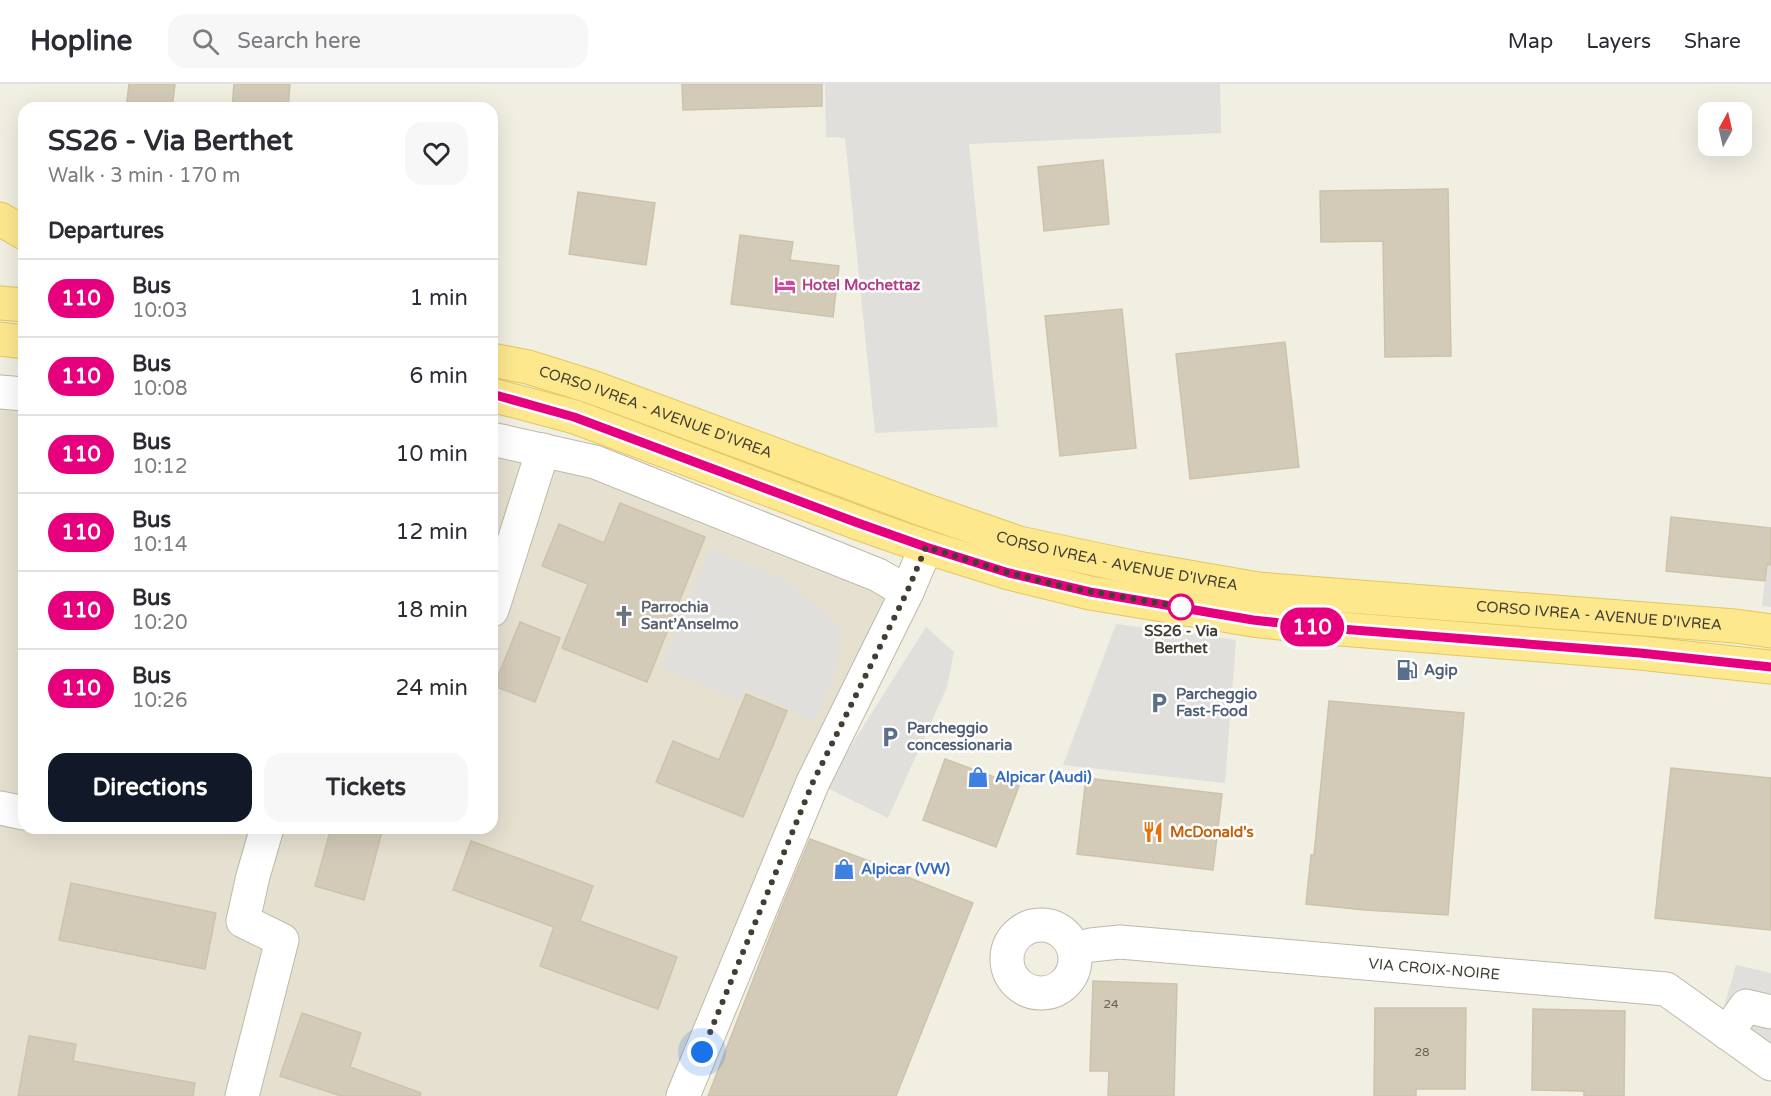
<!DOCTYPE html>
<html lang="en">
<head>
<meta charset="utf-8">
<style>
  body { margin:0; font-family:"Varela Round",sans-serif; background:#f7f7f7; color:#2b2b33; height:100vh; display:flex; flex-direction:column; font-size:22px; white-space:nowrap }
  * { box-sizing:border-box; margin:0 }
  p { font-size:20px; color:#7c7c81 }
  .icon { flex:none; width:33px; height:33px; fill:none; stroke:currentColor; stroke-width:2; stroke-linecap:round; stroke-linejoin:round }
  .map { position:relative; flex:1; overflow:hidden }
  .drawer { position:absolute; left:18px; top:18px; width:480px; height:732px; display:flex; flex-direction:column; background:#fff; border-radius:18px; box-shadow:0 6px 24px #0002 }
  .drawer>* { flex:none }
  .badge { padding:0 12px; border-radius:20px; font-size:21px; line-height:39px }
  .needle { width:39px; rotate:8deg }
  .buttons { position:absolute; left:1698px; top:18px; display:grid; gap:12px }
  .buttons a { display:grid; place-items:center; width:54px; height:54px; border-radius:12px; background:#fff; box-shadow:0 6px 24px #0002; font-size:30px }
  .you { position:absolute; width:30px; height:30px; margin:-15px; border:4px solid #fff; border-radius:50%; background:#1a73e8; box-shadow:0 0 0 9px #1a73e833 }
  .map>.badge { position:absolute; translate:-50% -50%; box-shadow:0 0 0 3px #fff }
  h2 { padding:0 30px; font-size:22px; line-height:54px }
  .round { display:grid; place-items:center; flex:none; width:63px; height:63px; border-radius:18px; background:#f7f7f7 }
  .head { display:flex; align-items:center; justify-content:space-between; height:102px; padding:0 30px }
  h1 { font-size:28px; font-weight:700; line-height:45px }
  .cta { display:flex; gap:12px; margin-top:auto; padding:12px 30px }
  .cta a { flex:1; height:69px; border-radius:18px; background:#111827; color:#fff; font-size:24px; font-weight:700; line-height:69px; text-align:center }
  .cta a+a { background:#f7f7f7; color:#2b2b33 }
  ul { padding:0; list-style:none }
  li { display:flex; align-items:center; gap:18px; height:78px; padding:0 30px; border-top:2px solid #e1e1e2 }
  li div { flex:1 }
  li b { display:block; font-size:22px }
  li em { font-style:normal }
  li .badge { min-width:66px; font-weight:700; text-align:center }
  header { display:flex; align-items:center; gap:36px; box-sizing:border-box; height:84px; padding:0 30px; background:#fff; border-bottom:2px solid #e1e1e2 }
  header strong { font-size:28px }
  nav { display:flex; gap:33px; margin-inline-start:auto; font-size:21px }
  .search { width:420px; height:54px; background:#f7f7f7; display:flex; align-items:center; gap:15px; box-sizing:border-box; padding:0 21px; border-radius:18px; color:#7c7c81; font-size:22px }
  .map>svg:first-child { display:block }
  .residential { fill:#e5e0d0 }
  .parking { fill:#e1dfdb }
  .building { fill:#d3cab8; stroke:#cdc3ab; stroke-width:1.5 }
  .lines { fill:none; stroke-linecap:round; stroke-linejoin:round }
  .minor-casing { stroke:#bfb9a8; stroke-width:35 }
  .major-casing { stroke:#e3c75e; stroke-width:35 }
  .minor { stroke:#fff; stroke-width:33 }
  .major { stroke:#fee88e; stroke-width:33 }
  .line-casing { stroke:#fff; stroke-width:14 }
  .line { stroke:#e6007e; stroke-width:9 }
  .walk { stroke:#433e33; stroke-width:6; stroke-dasharray:0 10.8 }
  .stop-dot { fill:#fff; stroke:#e6007e; stroke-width:3 }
  .labels { text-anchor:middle; stroke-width:5; stroke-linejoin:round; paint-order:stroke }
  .number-label { font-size:12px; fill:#676154 }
  .hotel-label { font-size:15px; font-weight:bold; fill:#b23c85; stroke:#fff; text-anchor:start }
  .street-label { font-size:15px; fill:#433e33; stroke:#fff }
  .worship-label { font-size:15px; font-weight:bold; fill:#5b616d; stroke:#fff; text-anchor:start }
  .stop-label { font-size:15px; font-weight:bold; fill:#433e33; stroke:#fff }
  .service-label { font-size:15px; font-weight:bold; fill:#4e5e75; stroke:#fff; text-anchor:start }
  .shop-label { font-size:15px; font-weight:bold; fill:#366cbe; stroke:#fff; text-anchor:start }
  .food-label { font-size:15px; font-weight:bold; fill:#c56008; stroke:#fff; text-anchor:start }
</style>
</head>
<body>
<header>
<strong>Hopline</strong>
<div class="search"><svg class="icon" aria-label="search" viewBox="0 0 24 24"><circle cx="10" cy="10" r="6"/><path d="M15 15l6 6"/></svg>Search here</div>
<nav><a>Map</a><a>Layers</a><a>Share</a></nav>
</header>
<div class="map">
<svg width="1771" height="1012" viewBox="0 0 1771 1012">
  <rect width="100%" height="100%" fill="#f1eee2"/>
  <path class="residential" d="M0 308 24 310V744H492V355L907 508 683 1012H0Z"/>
  <path class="parking" d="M825 0H1220L1221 49 969 60 998 343 875 349 845 54 826 53Z
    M710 465 785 496 843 545 834 590 815 637 745 604 738 617 662 583Z
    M1767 480 1771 481V523L1762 522Z
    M1116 540 1236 556 1225 699 1063 681Z
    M926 543 954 568 947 603 888 734 825 703Z
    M1736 881 1771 889V964L1722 930Z"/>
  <path class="building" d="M129 0H175L172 24H126Z
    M234 0H290L288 24H232Z
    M682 0H822V22L683 26Z
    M1103 76 1109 140 1044 147 1038 83Z
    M1448 105 1451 272 1385 273 1383 157 1321 158 1320 107Z
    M578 108 655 119 646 181 569 170Z
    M740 151 793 158 790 176 839 182 833 233 731 220Z
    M1122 225 1136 364 1060 372 1045 232Z
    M1285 258 1299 383 1190 395 1176 270Z
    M620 419 705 453 647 598 562 564 588 500 542 482 559 440 604 459Z
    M1671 433 1771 444V481L1767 480 1765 497 1666 487Z
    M520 538 560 554 535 618 494 602Z
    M746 610 787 627 743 733 656 698 673 657 719 676Z
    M1329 617 1464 629 1448 831 1365 826 1306 820 1311 771H1314Z
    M945 675 1019 702 996 763 923 736Z
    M1671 684 1771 694V846L1655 834Z
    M1086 694 1222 710 1213 786 1077 770Z
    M331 744H383L364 816 315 802Z
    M810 755 880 781 879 782 973 819 896 1012H708L774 842Z
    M471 757 593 802 580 837 677 873 658 925 540 882 554 843 453 806Z
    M71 799 216 829 205 885 59 856Z
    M1093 897 1177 900 1174 1012H1108L1109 987H1090Z
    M1375 924H1466L1465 1005H1416V1012H1374Z
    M1533 925 1625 927 1624 1012H1584V1007L1532 1006Z
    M302 929 361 949 350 983 421 1009 420 1012H341L280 992Z
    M29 952 76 960 73 977 195 999 193 1012H18Z"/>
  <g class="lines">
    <defs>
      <g id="minor">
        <path d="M0 308 24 310"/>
        <path d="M492 355 595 378 878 491 907 508"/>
        <path d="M492 526 543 366"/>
        <path d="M0 724 24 729"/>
        <circle cx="1041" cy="875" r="34"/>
        <path id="s1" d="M1074 865 1091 861 1120 858 1666 905 1771 980"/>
        <path d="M1727 949 1746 922 1771 928"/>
        <path d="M242 1012 282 856 243 837 253 792 267 744"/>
        <path d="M683 1012 813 698 907 508 926 463"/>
      </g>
      <g id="major">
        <path d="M0 135 24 149"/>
        <path d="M0 219 24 221"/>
        <path d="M0 255 24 258"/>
        <path id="s2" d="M492 276 528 283 592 303 927 427 1019 459 1137 484 1258 505 1735 542 1771 547"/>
        <path d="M492 311 575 333 858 439 926 463 1009 489 1090 509 1253 536 1316 543 1640 569 1771 583"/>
      </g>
    </defs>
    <use href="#minor" class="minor-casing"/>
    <use href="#major" class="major-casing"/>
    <use href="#minor" class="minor"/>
    <use href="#major" class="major"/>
  </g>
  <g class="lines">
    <defs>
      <path id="line" d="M492 310 574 333 858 439 926 463 1009 489 1090 508 1253 536 1316 543 1640 569 1771 583"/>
    </defs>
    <use href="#line" class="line-casing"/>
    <use href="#line" class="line"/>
    <path class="walk" d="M702 968 813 698 907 508 926 463 1009 489 1070 504 1181 523"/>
  </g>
  <defs>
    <symbol id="hotel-bare" viewBox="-9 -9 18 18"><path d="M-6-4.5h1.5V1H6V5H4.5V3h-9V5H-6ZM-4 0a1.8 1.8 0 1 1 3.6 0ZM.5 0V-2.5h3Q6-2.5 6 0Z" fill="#d1479c" stroke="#fff" stroke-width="2.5" paint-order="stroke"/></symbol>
    <symbol id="church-bare" viewBox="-9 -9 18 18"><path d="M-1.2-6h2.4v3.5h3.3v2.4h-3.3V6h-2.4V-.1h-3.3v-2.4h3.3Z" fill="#6b7280" stroke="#fff" stroke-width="2.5" paint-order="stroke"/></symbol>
    <symbol id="fuel-bare" viewBox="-9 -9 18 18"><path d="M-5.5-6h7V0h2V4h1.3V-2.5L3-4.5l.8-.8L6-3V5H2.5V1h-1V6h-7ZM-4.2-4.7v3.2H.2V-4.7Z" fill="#5c6f8a" stroke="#fff" stroke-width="2.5" paint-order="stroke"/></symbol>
    <symbol id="parking-bare" viewBox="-9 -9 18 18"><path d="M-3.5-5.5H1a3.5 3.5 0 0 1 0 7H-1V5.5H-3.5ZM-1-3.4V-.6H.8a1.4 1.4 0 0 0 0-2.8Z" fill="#5c6f8a" stroke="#fff" stroke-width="2.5" paint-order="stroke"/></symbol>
    <symbol id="shop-bare" viewBox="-9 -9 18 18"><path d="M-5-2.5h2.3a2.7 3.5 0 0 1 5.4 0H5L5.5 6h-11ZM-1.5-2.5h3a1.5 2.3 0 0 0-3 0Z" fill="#3f7fe0" stroke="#fff" stroke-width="2.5" paint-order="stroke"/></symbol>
    <symbol id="restaurant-bare" viewBox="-9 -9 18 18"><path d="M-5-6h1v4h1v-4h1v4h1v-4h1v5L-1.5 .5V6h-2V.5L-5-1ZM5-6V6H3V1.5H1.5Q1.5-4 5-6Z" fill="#e8710a" stroke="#fff" stroke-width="2.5" paint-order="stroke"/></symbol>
  </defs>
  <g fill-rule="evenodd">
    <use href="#hotel-bare" x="770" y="186" width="30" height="30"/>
    <use href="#church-bare" x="609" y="517" width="30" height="30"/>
    <use href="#fuel-bare" x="1392" y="571" width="30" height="30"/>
    <use href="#parking-bare" x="1144" y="604" width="30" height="30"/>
    <use href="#parking-bare" x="875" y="638" width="30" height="30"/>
    <use href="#shop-bare" x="963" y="678" width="30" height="30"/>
    <use href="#restaurant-bare" x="1138" y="733" width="30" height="30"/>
    <use href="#shop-bare" x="829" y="770" width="30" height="30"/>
  </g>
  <circle class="stop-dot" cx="1181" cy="523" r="12"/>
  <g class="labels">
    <g class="number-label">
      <text x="1111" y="924">24</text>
      <text x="1422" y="972">28</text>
    </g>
    <g class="hotel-label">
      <text x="802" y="206">Hotel Mochettaz</text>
    </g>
    <g class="street-label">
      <text dy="5" stroke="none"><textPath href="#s2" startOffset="172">CORSO IVREA - AVENUE D'IVREA</textPath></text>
      <text dy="5" stroke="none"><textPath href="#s2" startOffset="658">CORSO IVREA - AVENUE D'IVREA</textPath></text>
      <text dy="5" stroke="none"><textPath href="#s2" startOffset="1144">CORSO IVREA - AVENUE D'IVREA</textPath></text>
      <text dy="5" stroke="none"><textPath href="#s1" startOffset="362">VIA CROIX-NOIRE</textPath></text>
    </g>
    <g class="worship-label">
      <text x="641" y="528">Parrochia<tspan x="641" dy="17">Sant’Anselmo</tspan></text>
    </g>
    <g class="stop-label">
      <text x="1181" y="552">SS26 - Via<tspan x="1181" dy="17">Berthet</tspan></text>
    </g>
    <g class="service-label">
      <text x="1424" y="591">Agip</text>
      <text x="1176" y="615">Parcheggio<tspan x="1176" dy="17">Fast-Food</tspan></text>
      <text x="907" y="649">Parcheggio<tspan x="907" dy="17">concessionaria</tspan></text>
    </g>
    <g class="shop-label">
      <text x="995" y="698">Alpicar (Audi)</text>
      <text x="861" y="790">Alpicar (VW)</text>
    </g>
    <g class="food-label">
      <text x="1170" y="753">McDonald's</text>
    </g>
  </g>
</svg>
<div class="buttons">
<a><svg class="needle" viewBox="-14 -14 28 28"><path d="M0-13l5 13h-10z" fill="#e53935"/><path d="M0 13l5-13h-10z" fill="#7c7c81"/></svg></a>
</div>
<div class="you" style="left:702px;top:968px"></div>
<b class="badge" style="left:1312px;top:543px;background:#e6007e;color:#fff">110</b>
<section class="drawer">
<div class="head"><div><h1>SS26 - Via Berthet</h1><p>Walk · 3 min · 170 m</p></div><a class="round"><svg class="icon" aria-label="heart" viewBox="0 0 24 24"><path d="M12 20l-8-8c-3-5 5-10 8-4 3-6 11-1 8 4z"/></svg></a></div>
<h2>Departures</h2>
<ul>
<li><span class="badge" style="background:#e6007e;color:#fff">110</span><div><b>Bus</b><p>10:03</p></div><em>1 min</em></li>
<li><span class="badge" style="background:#e6007e;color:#fff">110</span><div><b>Bus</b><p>10:08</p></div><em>6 min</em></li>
<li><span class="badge" style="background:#e6007e;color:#fff">110</span><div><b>Bus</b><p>10:12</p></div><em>10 min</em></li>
<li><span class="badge" style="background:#e6007e;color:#fff">110</span><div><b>Bus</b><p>10:14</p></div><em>12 min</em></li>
<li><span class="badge" style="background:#e6007e;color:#fff">110</span><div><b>Bus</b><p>10:20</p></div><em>18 min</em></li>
<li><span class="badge" style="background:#e6007e;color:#fff">110</span><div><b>Bus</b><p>10:26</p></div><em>24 min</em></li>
</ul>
<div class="cta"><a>Directions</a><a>Tickets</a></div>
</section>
</div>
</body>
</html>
